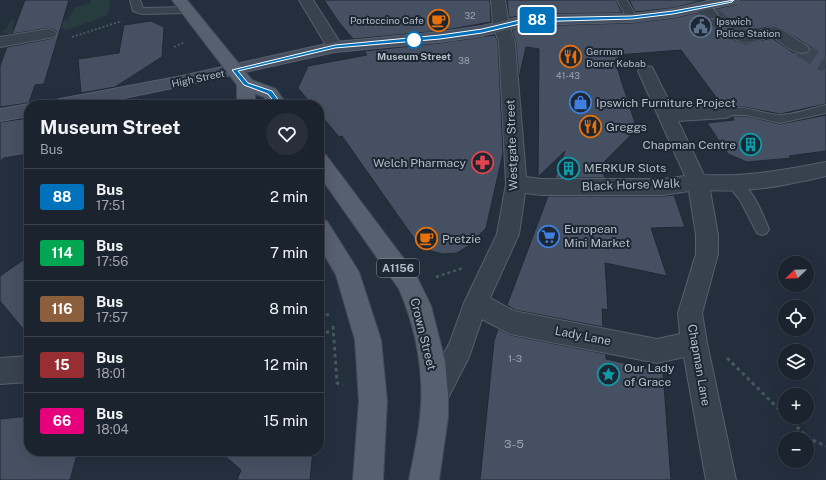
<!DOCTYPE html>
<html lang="en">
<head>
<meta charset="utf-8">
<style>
  body { margin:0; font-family:"Public Sans",sans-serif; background:#282f3a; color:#f1f3f6; height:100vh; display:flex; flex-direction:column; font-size:15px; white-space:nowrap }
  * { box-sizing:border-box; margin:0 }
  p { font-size:13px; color:#a0a4aa }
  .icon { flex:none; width:22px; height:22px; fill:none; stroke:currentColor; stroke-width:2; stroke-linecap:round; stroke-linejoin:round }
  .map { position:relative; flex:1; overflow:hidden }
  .side { position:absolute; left:24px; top:100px; width:300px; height:356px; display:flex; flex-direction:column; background:#1b232e; border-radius:16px; box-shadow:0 4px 16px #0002,0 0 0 1px #39404a }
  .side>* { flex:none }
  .badge { padding:0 8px; border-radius:3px; font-size:14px; line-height:26px }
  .needle { width:26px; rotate:247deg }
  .controls { position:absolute; left:778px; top:256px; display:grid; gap:8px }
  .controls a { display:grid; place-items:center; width:36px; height:36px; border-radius:50%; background:#1b232e; box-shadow:0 4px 16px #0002,0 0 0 1px #39404a; font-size:20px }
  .map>.badge { position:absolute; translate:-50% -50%; box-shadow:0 0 0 2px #fff }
  .round { display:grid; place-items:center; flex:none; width:42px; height:42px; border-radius:21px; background:#282f3a }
  .head { display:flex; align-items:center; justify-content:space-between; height:68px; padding:0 16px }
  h1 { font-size:19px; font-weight:700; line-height:30px }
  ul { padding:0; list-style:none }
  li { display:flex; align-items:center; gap:12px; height:56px; padding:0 16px; border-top:1px solid #39404a }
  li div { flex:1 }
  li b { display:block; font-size:15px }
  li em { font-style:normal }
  li .badge { min-width:44px; font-weight:700; text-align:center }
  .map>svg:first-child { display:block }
  .green { fill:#263c3f }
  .building { fill:#455162; stroke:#1f2835; fill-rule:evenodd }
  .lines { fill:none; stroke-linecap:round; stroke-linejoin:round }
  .street-tunnel { stroke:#3a4453; stroke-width:16; stroke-dasharray:16 8; stroke-linecap:butt }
  .lane-casing { stroke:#565f6c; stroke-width:2 }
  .street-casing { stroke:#565f6c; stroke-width:2 }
  .secondary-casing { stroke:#565f6c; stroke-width:2 }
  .primary-casing { stroke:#414a57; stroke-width:2 }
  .path-far2 { stroke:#44595c; stroke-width:2; stroke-dasharray:2 2; stroke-linecap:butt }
  .path-far1 { stroke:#44595c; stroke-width:2.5; stroke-dasharray:3 3; stroke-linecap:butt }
  .path { stroke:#44595c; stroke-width:3; stroke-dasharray:3.5 3.5; stroke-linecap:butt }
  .lane { fill:#38414e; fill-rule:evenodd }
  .street { fill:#38414e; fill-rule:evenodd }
  .secondary { fill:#465061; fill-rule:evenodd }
  .primary { fill:#56606e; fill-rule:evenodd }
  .line { fill:#0072bc; stroke:#fff }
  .stop-dot { fill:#fff; stroke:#0072bc; stroke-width:2 }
  .labels { text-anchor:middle; stroke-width:4; stroke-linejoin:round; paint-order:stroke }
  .far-number-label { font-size:9px; fill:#98a1af }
  .far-poi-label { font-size:10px; fill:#b4bcc9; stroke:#1d2633; text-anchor:start }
  .far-stop-label { font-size:10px; font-weight:bold; fill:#b4bcc9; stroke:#1d2633 }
  .far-street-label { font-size:10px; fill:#b4bcc9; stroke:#1d2633 }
  .number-label { font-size:10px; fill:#98a1af }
  .shield { fill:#1d2633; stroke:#878f9c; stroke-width:1 }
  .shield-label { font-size:11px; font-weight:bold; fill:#b4bcc9 }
  .poi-label { font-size:12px; fill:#b4bcc9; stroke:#1d2633; text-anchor:start }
  .street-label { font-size:12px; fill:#b4bcc9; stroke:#1d2633 }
  .near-number-label { font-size:12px; fill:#98a1af }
</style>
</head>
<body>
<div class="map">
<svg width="826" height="480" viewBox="0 0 826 480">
  <rect width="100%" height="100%" fill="#242f3e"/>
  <path class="green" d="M91 0H109L110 9 106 16 67 30 58 27 14 34 0 32 6 29 11 20 15 19 13 26 14 28 68 20 74 8 91 3Z"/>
  <path class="building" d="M25 0H69L44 84 35 85 29 103 0 107V66L7 47 54 38 58 34 55 30 49 28 12 34Z
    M324 0H490L491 22 440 31 353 39 338 21Z
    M507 0H616L622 13 528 14 509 18Z
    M629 0H705L673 8 635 12Z
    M740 0H826V104L780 114 744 107 722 105 681 50 618 55 621 64H616L637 129 601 165 605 178H555L565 151 538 177 539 49 526 47 519 78 516 43 512 30 528 26 632 23 673 18 696 13 706 19H716L720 15 715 9 737 4ZM775 25 808 45 810 48 808 53 802 54 792 52 772 38 746 44 736 41 732 36 740 30 748 32Z
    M151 21 164 27 162 57 115 87 81 93 78 59 119 53 124 25Z
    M495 35 498 43 503 153 486 228 468 246 457 253 443 254 431 251 418 244 342 136 339 137 319 113V105H312L298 88 308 66 367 55 364 51 440 43Z
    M826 115V151L789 156 791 158 747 162 728 154 707 123 734 120 732 116H746L780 124Z
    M29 118V154L4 158 0 161V122Z
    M674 195 685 227 651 228 667 276 605 263 608 310 602 309 603 327 515 310 507 305 548 196H663Z
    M29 256V336L0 301V276Z
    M498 329 510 335 606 354V359L663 372 671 480H480L494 341Z
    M29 416V451H78L70 480H0V419Z
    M219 451H313L310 480H237L241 470Z"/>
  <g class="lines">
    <path class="street-tunnel" d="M711 15 741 36
      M801 49 826 65"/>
    <defs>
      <path id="lane" d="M130 0H140L143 8 186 7 191 10 186 13 142 14 133 11Z
        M617 0H627L637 18 636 20H628Z
        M826 105V113L780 123 746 115H721L719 112 721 109C743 103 759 114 780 115 792 115 813 108 826 105Z
        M734 179C752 184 762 213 769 229L767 233 762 235 757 233 740 200 727 184 729 180Z"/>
      <path id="street" d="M299 0H313L343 47 341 50 335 52 329 50Z
        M491 0H505L509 25 515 43 526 177 542 179H663L685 176 638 71 640 67 646 66 652 67 673 109 725 106 731 108 734 112 731 116 725 118 678 121 704 175C746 177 785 170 826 162V176C787 185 750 193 710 190L718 235V254L702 313 707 343 736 480H706L684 357 657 363 510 334 482 319 469 357 445 404 435 407 425 404 422 394 450 342 464 303 497 234 506 184 499 43 493 25ZM689 191 696 235V254L678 313 680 334 657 339 514 311 490 298 519 234 525 193 542 195H663Z
        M700 3C707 4 714 9 718 15L716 18C707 20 698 15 693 7L695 4Z
        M774 26 779 28 807 46 809 49 807 52C794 56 782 43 772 36 759 40 742 49 733 36L736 33 741 31 748 34Z
        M49 29 54 31 57 34 54 37 0 47V37Z
        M29 356V382L0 384V358Z"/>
      <path id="secondary" d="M712 0H739L737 3 673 17 632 22 528 25 482 36 440 42 335 52 182 86 90 105H51L54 101 60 99 182 76 335 42 440 32 482 26 528 15 632 14 673 9Z
        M29 104 33 105H29V116L0 121V109Z"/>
      <path id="primary" d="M172 0H187L252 80 276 89 287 105H269L264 97 255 94V105H237V85Z
        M319 153 326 155 416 275 431 306 445 361 448 394V417L439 480H409C413 459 418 438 420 417 425 375 416 327 399 289L319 175Z
        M319 218 327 221 359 272 381 340 387 401 383 480H353L359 401 355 340 336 275 319 246Z"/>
    </defs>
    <use href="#lane" class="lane-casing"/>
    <use href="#street" class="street-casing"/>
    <use href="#secondary" class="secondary-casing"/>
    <use href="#primary" class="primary-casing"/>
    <path class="path-far2" d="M72 37 122 21
      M174 47 185 42"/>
    <path class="path-far1" d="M436 277 463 268"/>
    <path class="path" d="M323 286 319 287 324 297
      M319 317 330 314
      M333 326 337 383 343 385
      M319 334 333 331
      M727 358 785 415
      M787 417 808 438 826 446"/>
    <use href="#lane" class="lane"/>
    <use href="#street" class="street"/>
    <use href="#secondary" class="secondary"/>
    <use href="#primary" class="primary"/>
  </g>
  <path class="line" d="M732 2 673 14 632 19 528 22 482 33 440 39 335 48 238 71 248 83 272 91 282 105 278 107 268 94 244 85 232 70 335 45 440 35 482 29 528 18 632 16 673 11 734 0Z"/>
  <defs>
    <symbol id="cafe-ring" viewBox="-11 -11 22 22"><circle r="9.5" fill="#1d2633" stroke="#e8710a" stroke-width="1.5"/><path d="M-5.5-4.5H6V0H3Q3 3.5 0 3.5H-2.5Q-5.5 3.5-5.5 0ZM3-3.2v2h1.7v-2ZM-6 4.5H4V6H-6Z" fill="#e8710a"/></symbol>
    <symbol id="civic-ring" viewBox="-11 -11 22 22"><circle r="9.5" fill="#1d2633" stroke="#5c6f8a" stroke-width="1.5"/><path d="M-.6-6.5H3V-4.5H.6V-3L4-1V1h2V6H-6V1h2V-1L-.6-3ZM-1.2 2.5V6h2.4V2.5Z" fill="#5c6f8a"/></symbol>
    <symbol id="restaurant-ring" viewBox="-11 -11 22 22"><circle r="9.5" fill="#1d2633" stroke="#e8710a" stroke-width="1.5"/><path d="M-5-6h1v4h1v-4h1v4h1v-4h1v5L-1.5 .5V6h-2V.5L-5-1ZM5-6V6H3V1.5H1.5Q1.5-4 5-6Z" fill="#e8710a"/></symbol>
    <symbol id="shop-ring" viewBox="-11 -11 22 22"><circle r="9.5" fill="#1d2633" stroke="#3f7fe0" stroke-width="1.5"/><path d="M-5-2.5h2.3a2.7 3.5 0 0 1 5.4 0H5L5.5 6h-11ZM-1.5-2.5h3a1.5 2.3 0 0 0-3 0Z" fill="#3f7fe0"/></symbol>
    <symbol id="building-ring" viewBox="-11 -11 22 22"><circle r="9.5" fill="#1d2633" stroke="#0f9aa8" stroke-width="1.5"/><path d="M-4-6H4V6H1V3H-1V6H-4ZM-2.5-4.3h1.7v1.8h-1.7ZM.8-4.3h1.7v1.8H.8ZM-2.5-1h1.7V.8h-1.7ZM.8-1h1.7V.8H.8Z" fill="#0f9aa8"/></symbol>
    <symbol id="pharmacy-ring" viewBox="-11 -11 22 22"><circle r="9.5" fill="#1d2633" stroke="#e0444e" stroke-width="1.5"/><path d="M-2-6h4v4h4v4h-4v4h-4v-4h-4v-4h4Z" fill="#e0444e"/></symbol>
    <symbol id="supermarket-ring" viewBox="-11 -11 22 22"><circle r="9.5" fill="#1d2633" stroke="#3f7fe0" stroke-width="1.5"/><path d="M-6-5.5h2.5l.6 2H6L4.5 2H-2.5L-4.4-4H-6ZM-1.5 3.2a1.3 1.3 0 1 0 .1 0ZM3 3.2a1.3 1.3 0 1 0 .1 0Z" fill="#3f7fe0"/></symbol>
    <symbol id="sight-ring" viewBox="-11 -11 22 22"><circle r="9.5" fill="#1d2633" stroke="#0f9aa8" stroke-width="1.5"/><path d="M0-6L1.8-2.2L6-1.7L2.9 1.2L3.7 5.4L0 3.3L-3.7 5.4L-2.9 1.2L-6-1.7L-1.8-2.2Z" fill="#0f9aa8"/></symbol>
  </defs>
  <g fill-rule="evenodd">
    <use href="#cafe-ring" x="426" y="8" width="25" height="25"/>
    <use href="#civic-ring" x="688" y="14" width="25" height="25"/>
    <use href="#restaurant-ring" x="558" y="44" width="25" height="25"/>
    <use href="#shop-ring" x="568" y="90" width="25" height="25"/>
    <use href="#restaurant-ring" x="578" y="114" width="25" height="25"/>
    <use href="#building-ring" x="738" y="132" width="25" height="25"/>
    <use href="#pharmacy-ring" x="470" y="150" width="25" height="25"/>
    <use href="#building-ring" x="556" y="156" width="25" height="25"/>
    <use href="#supermarket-ring" x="536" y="224" width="25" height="25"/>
    <use href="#cafe-ring" x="414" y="226" width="25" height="25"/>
    <use href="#sight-ring" x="596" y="362" width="25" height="25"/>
  </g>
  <circle class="stop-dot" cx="414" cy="40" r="8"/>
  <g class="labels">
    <g class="far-number-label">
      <text x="470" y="19">32</text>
      <text x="464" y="64">38</text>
      <text x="568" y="79">41-43</text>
    </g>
    <g class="far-poi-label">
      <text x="424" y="24" text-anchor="end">Portoccino Cafe</text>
      <text x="716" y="25">Ipswich<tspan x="716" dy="12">Police Station</tspan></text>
      <text x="586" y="55">German<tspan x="586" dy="12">Doner Kebab</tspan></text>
    </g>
    <g class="far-stop-label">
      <text x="414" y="60">Museum Street</text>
    </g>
    <g class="far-street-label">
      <text transform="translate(198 78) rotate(-12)" y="4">High Street</text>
    </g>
    <g class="number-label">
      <text x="515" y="362">1-3</text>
    </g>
    <rect class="shield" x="377" y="259" width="42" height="18" rx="3"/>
    <g class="shield-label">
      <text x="398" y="272">A1156</text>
    </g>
    <g class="poi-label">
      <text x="596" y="107">Ipswich Furniture Project</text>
      <text x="606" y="131">Greggs</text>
      <text x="736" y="149" text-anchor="end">Chapman Centre</text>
      <text x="466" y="167" text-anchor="end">Welch Pharmacy</text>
      <text x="584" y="172">MERKUR Slots</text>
      <text x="564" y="233">European<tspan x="564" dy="14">Mini Market</tspan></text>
      <text x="442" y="243">Pretzie</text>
      <text x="624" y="372">Our Lady<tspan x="624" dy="14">of Grace</tspan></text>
    </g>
    <g class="street-label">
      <text transform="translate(512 145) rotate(-92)" y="4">Westgate Street</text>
      <text transform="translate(631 185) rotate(-2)" y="4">Black Horse Walk</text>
      <text transform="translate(423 334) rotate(76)" y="4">Crown Street</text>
      <text transform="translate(583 336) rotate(11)" y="4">Lady Lane</text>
      <text transform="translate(699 365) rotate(80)" y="4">Chapman Lane</text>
    </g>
    <g class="near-number-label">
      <text x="514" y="448">3-5</text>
    </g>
  </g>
</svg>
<div class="controls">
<a><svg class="needle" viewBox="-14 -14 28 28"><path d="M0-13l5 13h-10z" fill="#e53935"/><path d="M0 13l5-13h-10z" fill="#a0a4aa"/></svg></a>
<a><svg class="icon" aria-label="locate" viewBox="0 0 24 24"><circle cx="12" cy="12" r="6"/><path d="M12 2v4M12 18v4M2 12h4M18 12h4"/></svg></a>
<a><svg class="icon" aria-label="layers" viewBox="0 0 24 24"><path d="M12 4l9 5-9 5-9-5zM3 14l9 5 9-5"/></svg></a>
<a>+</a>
<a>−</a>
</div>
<b class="badge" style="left:537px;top:20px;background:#0072bc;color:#fff">88</b>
<section class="side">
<div class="head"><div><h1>Museum Street</h1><p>Bus</p></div><a class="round"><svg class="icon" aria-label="heart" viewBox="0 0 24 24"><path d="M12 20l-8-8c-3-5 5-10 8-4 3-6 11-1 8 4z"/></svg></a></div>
<ul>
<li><span class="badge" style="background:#0072bc;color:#fff">88</span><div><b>Bus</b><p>17:51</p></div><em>2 min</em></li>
<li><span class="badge" style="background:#00a651;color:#fff">114</span><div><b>Bus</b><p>17:56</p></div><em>7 min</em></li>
<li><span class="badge" style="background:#8b5e3c;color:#fff">116</span><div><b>Bus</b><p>17:57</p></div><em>8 min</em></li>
<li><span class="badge" style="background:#962e33;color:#fff">15</span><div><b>Bus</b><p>18:01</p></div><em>12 min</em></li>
<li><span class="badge" style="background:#e6007e;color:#fff">66</span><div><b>Bus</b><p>18:04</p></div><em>15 min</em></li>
</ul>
</section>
</div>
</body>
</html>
